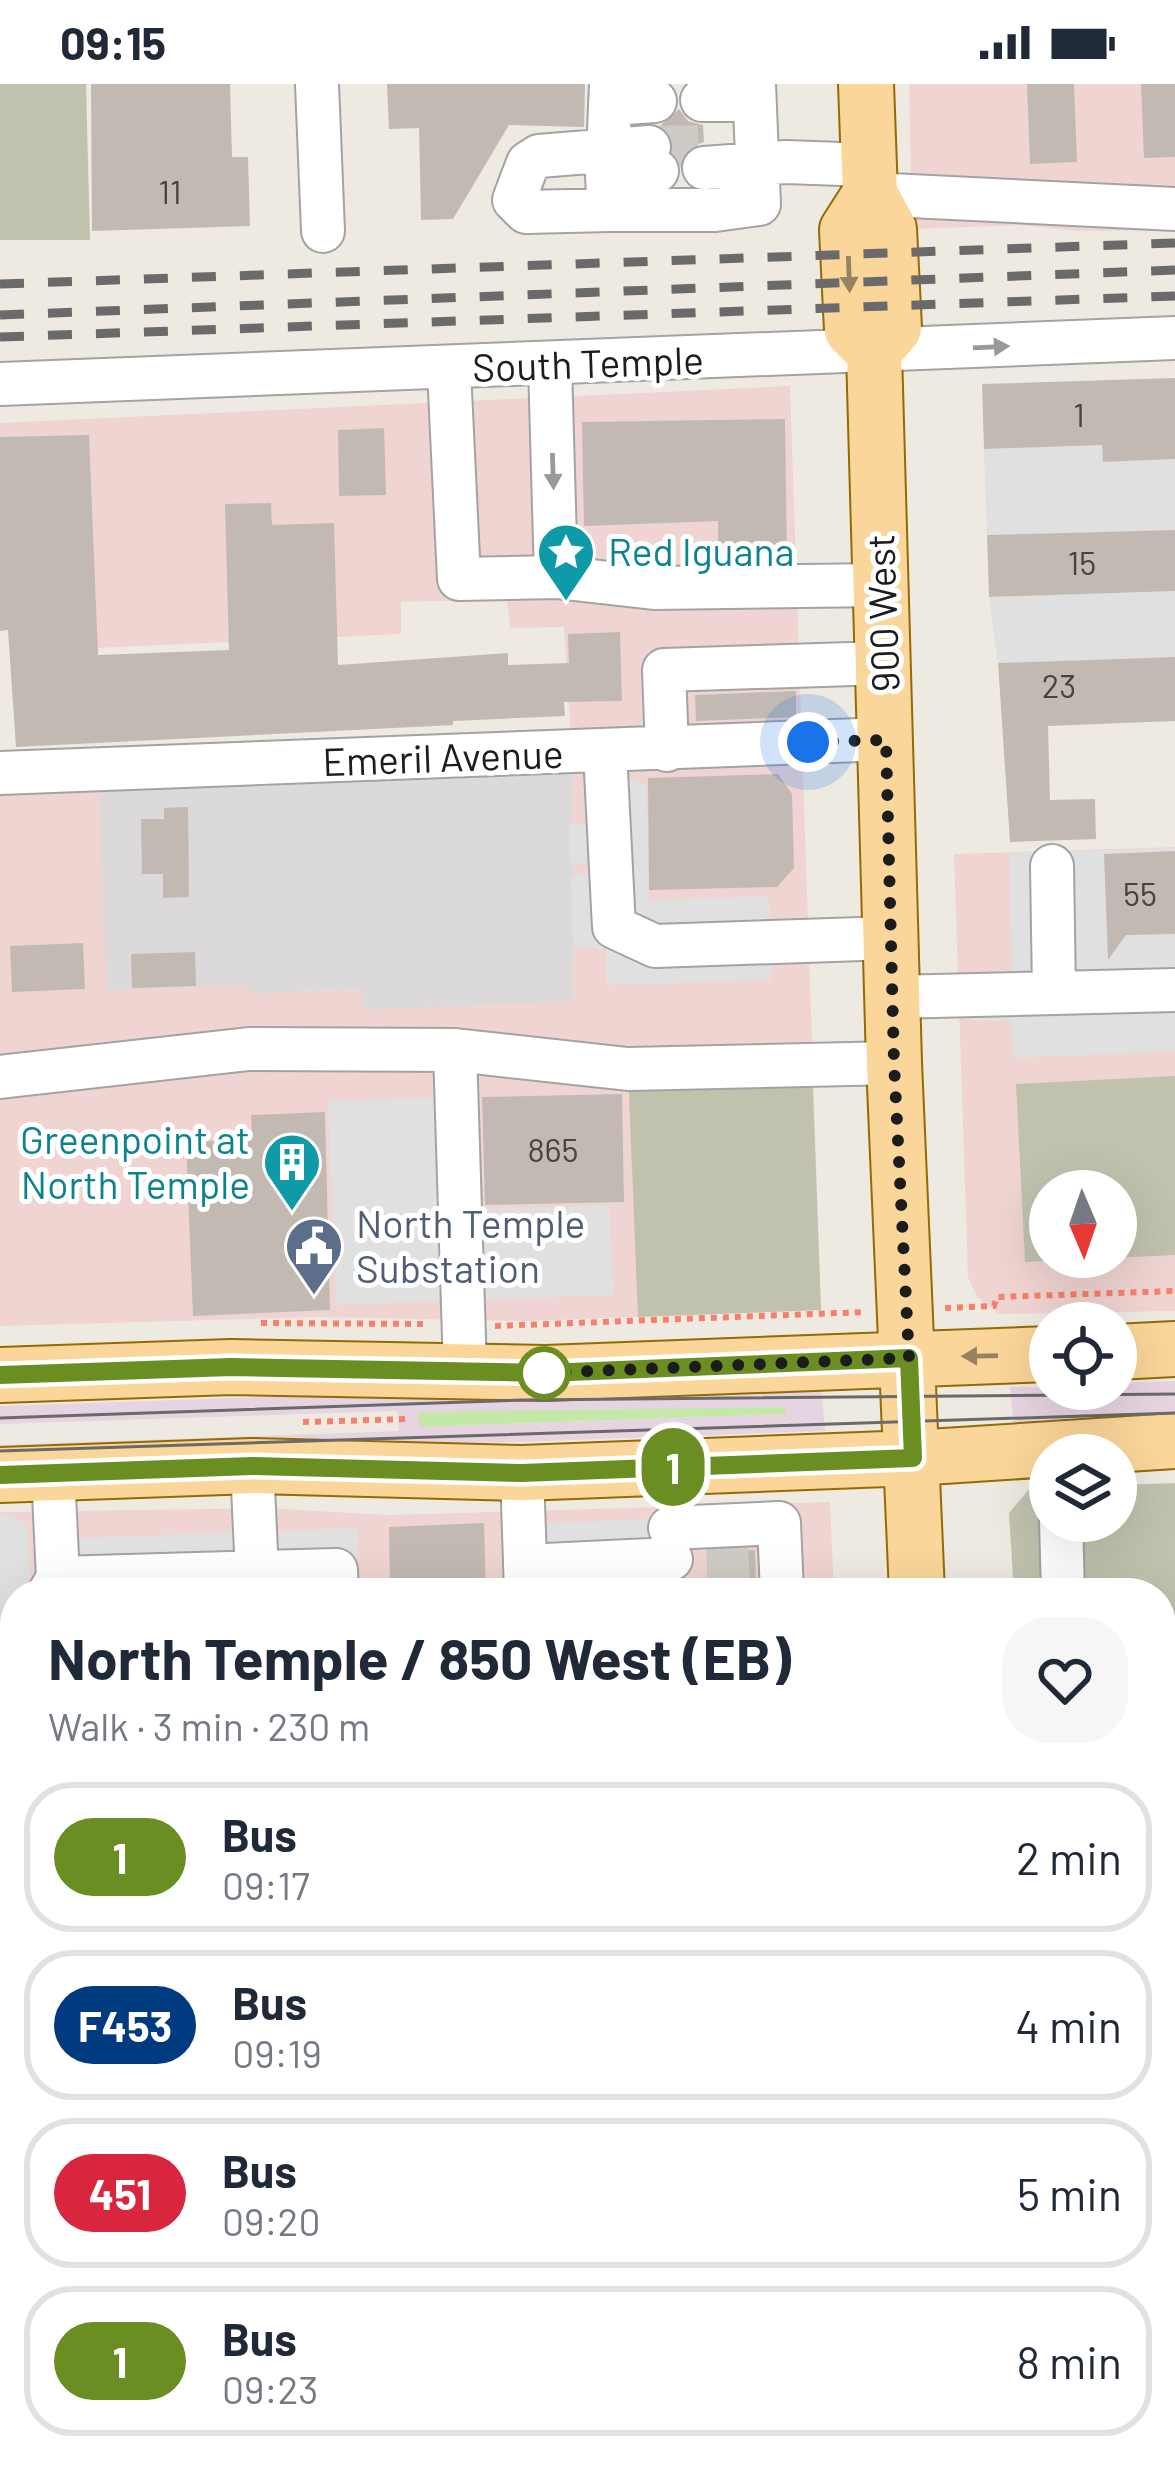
<!DOCTYPE html>
<html lang="en">
<head>
<meta charset="utf-8">
<style>
  body { margin:0; font-family:Barlow,sans-serif; background:#f6f6f7; color:#1f2937; height:100vh; display:flex; flex-direction:column; font-size:45px; white-space:nowrap }
  * { box-sizing:border-box; margin:0 }
  p { font-size:39px; color:#747a83 }
  .icon { flex:none; width:66px; height:66px; fill:none; stroke:currentColor; stroke-width:2; stroke-linecap:round; stroke-linejoin:round }
  .map { position:relative; flex:1; overflow:hidden }
  .details { position:absolute; left:0px; top:1494px; width:1176px; height:903px; display:flex; flex-direction:column; background:#fff; border-radius:48px 48px 0 0; box-shadow:0 12px 48px #0002 }
  .details>* { flex:none }
  .badge { padding:0 24px; border-radius:39px; font-size:42px; line-height:78px }
  .needle { width:78px; rotate:178deg }
  .fabs { position:absolute; left:1029px; top:1086px; display:grid; gap:24px }
  .fabs a { display:grid; place-items:center; width:108px; height:108px; border-radius:50%; background:#fff; box-shadow:0 12px 48px #0002; font-size:60px }
  .you { position:absolute; width:60px; height:60px; margin:-30px; border:9px solid #fff; border-radius:50%; background:#1a73e8; box-shadow:0 0 0 18px #1a73e833 }
  .map>.badge { position:absolute; translate:-50% -50%; box-shadow:0 0 0 6px #fff }
  .round { display:grid; place-items:center; flex:none; width:126px; height:126px; border-radius:48px; background:#f6f6f7 }
  .head { display:flex; align-items:center; justify-content:space-between; height:204px; padding:0 48px }
  h1 { font-size:57px; font-weight:700; line-height:90px }
  ul { padding:0; list-style:none }
  li { display:flex; align-items:center; gap:36px; height:150px; margin:0 24px 18px; padding:0 24px; border:6px solid #e0e1e3; border-radius:48px }
  li div { flex:1 }
  li b { display:block; font-size:45px }
  li em { font-style:normal }
  li .badge { min-width:132px; font-weight:700; text-align:center }
  .status { display:flex; justify-content:space-between; align-items:center; height:84px; padding:0 60px; background:#fff; direction:ltr }
  .status svg { height:33px; fill:currentColor }
  .map>svg:first-child { display:block }
  .residential { fill:#dbd9d9 }
  .commercial { fill:#efd4d1; fill-rule:evenodd }
  .industrial { fill:#e7d4e2; fill-rule:evenodd }
  .religious { fill:#cacaca }
  .construction { fill:#c1c2ae; fill-rule:evenodd }
  .grass { fill:#c4e8a8 }
  .parking { fill:#e0e0e0 }
  .building { fill:#c2bab2 }
  .lines { fill:none; stroke-linecap:round; stroke-linejoin:round }
  .minor-tunnel { stroke:#cecbc4; stroke-width:42; stroke-dasharray:42 21; stroke-linecap:butt }
  .minor-casing { stroke:#a3a3a3; stroke-width:46 }
  .major-casing { stroke:#936b02; stroke-width:58 }
  .path { stroke:#f87f69; stroke-width:6; stroke-dasharray:6 6; stroke-linecap:butt }
  .minor { stroke:#fff; stroke-width:42 }
  .major { stroke:#fbd69a; stroke-width:54 }
  .tram { stroke:#6a6a6a; stroke-width:3 }
  .rail { stroke:#6a6a6a; stroke-width:9; stroke-dasharray:24 24; stroke-linecap:butt }
  .oneway { fill:#978261 }
  .oneway2 { fill:#999 }
  .line-casing { stroke:#fff; stroke-width:27 }
  .line { stroke:#6b8e23; stroke-width:18 }
  .walk { stroke:#1c1c1c; stroke-width:12; stroke-dasharray:0 21.6 }
  .stop-dot { fill:#fff; stroke:#6b8e23; stroke-width:6 }
  .labels { text-anchor:middle; stroke-width:10; stroke-linejoin:round; paint-order:stroke }
  .number-label { font-size:33px; fill:#464442 }
  .street-label { font-size:39px; fill:#1c1c1c; stroke:#fff }
  .culture-label { font-size:39px; fill:#0d838f; stroke:#fff; text-anchor:start }
  .service-label { font-size:39px; fill:#4e5e75; stroke:#fff; text-anchor:start }
</style>
</head>
<body>
<div class="status"><b>09:15</b><svg viewBox="0 0 49 12"><path d="M0 12V9h3v3zM5 12V6h3v6zM10 12V3h3v9zM15 12V0h3v12zM26 1h20v11H26zM47 4h2v5h-2z"/></svg></div>
<div class="map">
<svg width="1175" height="2395" viewBox="0 0 1175 2395">
  <rect width="100%" height="100%" fill="#eeeae2"/>
  <path class="residential" d="M573 685V918L362 926 360 905 249 910 248 901 106 907 98 701Z
    M1175 1785V2316H1161V1786Z
    M15 1907V2355L0 2356V1908Z"/>
  <path class="commercial" d="M909 0H1175V146L1076 147 1022 141 912 145Z
    M790 302 821 1226 527 1237 314 1233 0 1242V705L98 701 107 906 248 901 250 910 361 905 362 926 573 917V685L564 543 510 544 507 515 401 518V550L95 564 0 541V339Z
    M1175 763V1227L999 1230 977 1213 968 1193 954 770ZM1050 1107H1116V1173H1050Z
    M830 1418 834 1509H15V1907L0 1908V1428L265 1424 387 1431Z"/>
  <path class="industrial" d="M1175 1297V1337L1014 1343 1010 1303 1116 1305V1299Z
    M587 1302 821 1303 825 1347 0 1376V1361L399 1347 397 1327 0 1340V1322ZM784 1323 785 1330 421 1343 418 1329Z"/>
  <path class="religious" d="M1175 1580V1785L1161 1786V1581Z"/>
  <path class="construction" d="M0 0H86L90 156H0Z
    M812 981 821 1226 638 1233 628 985Z
    M1175 992V1171L1025 1178 1016 1000ZM1116 1107V1173H1050V1107Z
    M1175 1399V1575H1161V1509H1014L1009 1429 1030 1404 1050 1403V1437H1116V1401Z"/>
  <path class="grass" d="M785 1323 786 1330 420 1343 418 1328Z"/>
  <path class="parking" d="M1102 361 1103 378 1175 375V446L987 451 984 365Z
    M1175 507V573L998 579 989 513Z
    M585 683 646 700 650 816 768 812 771 835 811 836 812 876 772 878 771 896 607 901 606 866 573 862 571 792 592 789 591 781 570 779 569 741 587 740Z
    M1175 764V967L1013 974 1011 936 966 937 965 895 1012 893 1009 769Z
    M473 1012 476 1125 609 1121 614 1211 336 1221 328 1017Z
    M11 1430 28 1443 30 1509H15V1624H0V1431Z
    M666 1434 671 1509H513L510 1441Z
    M357 1444 359 1509H55L53 1455Z"/>
  <path class="building" d="M91 0H230L232 73H248L250 142 92 147Z
    M387 0H585L584 43 509 41 453 135 421 136 419 44 389 45Z
    M1027 0H1074L1077 78 1030 80Z
    M1141 0H1175V73L1144 74Z
    M679 25 688 37 703 41 704 58 689 64 680 78 670 50 661 41Z
    M1175 294V375L1103 378 1102 361 984 365 982 300Z
    M785 335 787 477 718 478V437L584 442 582 338Z
    M384 344 386 411 339 412 338 346Z
    M89 351 98 571 229 566 225 420 271 419 272 441 334 439 338 581 508 569V581L569 579 568 550 620 548 622 617 564 618 565 632 453 637V641L16 663 8 546 0 547V353Z
    M1175 446V507L989 513 987 451Z
    M1175 573V637L1048 642 1050 716 1095 715 1096 755 1010 758 998 579Z
    M796 607V633L696 637 695 611Z
    M778 690 792 710 794 784 777 803 649 806 648 694Z
    M188 723 189 813 163 814V790H142L141 735H164V724Z
    M1175 767V850L1126 851 1108 876 1104 770Z
    M83 859 85 905 12 908 10 862Z
    M195 868 196 902 132 904 131 870Z
    M622 1010 624 1118 485 1121 482 1013Z
    M325 1028 330 1226 193 1232 186 1059 252 1053 251 1031Z
    M484 1439 486 1509H390L389 1443Z
    M755 1466 756 1509H708L707 1468Z"/>
  <g class="lines">
    <path class="minor-tunnel" d="M656 63 704 62
      M707 1484 765 1481"/>
    <defs>
      <path id="minor" d="M317 0 323 147
        M702 16H754
        M610 20 655 17
        M704 84 786 78 869 81
        M657 87 607 92 609 126H715L759 120 754 0
        M607 91 611 0
        M870 110 1175 125
        M609 126 526 128 514 116 528 79 539 72 649 63
        M550 281 556 493
        M449 286 459 495 556 493 654 504 882 501
        M0 300 1175 254
        M667 666 664 586 884 579
        M605 668 614 843 655 862 891 854
        M0 689 886 655
        M1052 782 1054 908
        M892 913 1175 906
        M455 966 465 1286
        M0 993 249 965 455 966 628 985 894 979
        M252 1382 257 1489
        M522 1389 526 1508
        M1061 1437 1063 1509
        M670 1444 779 1439 782 1509
        M525 1482 671 1475
        M58 1494 336 1486 337 1509
        M49 1509 58 1494 53 1389
        M1161 1561H1175
        M1161 1621 1175 1620
        M0 1664H15
        M0 1879 15 1877
        M315 2382V2395"/>
      <path id="major" d="M866 0 870 110 889 145 894 244 874 268 894 979 917 1509
        M870 110 847 146 852 246 874 268
        M1116 1268 1175 1265
        M0 1291 231 1283 546 1289 1050 1270
        M0 1391 252 1382 522 1389 913 1374 1175 1357
        M948 2382V2395"/>
    </defs>
    <use href="#minor" class="minor-casing"/>
    <use href="#major" class="major-casing"/>
    <path class="path" d="M945 1224 994 1222 997 1213 1175 1207
      M261 1239 428 1240
      M495 1242 866 1228
      M303 1338 408 1335"/>
    <use href="#minor" class="minor"/>
    <use href="#major" class="major"/>
    <path class="tram" d="M0 1334 524 1316 1175 1310
      M0 1367 1175 1329"/>
    <path class="rail" d="M0 200 1175 159
      M0 231 1175 186
      M0 253 1175 212"/>
  </g>
  <defs><path id="oneway-solid" d="M-6-.8H1V-3.2L6.5 0L1 3.2V.8H-6Z" transform="scale(3)"/></defs>
  <g class="oneway">
    <use href="#oneway-solid" transform="translate(849 190) rotate(88)"/>
    <use href="#oneway-solid" transform="translate(980 1272) rotate(179)"/>
  </g>
  <g class="oneway2">
    <use href="#oneway-solid" transform="translate(991 263) rotate(-3)"/>
    <use href="#oneway-solid" transform="translate(553 387) rotate(88)"/>
  </g>
  <g class="lines">
    <defs>
      <path id="line" d="M0 1291 231 1283 546 1289 909 1274 913 1374 522 1389 252 1382 0 1391"/>
    </defs>
    <use href="#line" class="line-casing"/>
    <use href="#line" class="line"/>
    <path class="walk" d="M544 1289 909 1274 894 979 886 656 808 658"/>
  </g>
  <defs>
    <symbol id="sight-pin" viewBox="-11 -11 22 30"><path d="M0 17L-7.5 6A9.5 9.5 0 1 1 7.5 6Z" fill="#0f9aa8" stroke="#fff"/><path d="M0-6L1.8-2.2L6-1.7L2.9 1.2L3.7 5.4L0 3.3L-3.7 5.4L-2.9 1.2L-6-1.7L-1.8-2.2Z" fill="#fff"/></symbol>
    <symbol id="building-pin" viewBox="-11 -11 22 30"><path d="M0 17L-7.5 6A9.5 9.5 0 1 1 7.5 6Z" fill="#0f9aa8" stroke="#fff"/><path d="M-4-6H4V6H1V3H-1V6H-4ZM-2.5-4.3h1.7v1.8h-1.7ZM.8-4.3h1.7v1.8H.8ZM-2.5-1h1.7V.8h-1.7ZM.8-1h1.7V.8H.8Z" fill="#fff"/></symbol>
    <symbol id="civic-pin" viewBox="-11 -11 22 30"><path d="M0 17L-7.5 6A9.5 9.5 0 1 1 7.5 6Z" fill="#5c6f8a" stroke="#fff"/><path d="M-.6-6.5H3V-4.5H.6V-3L4-1V1h2V6H-6V1h2V-1L-.6-3ZM-1.2 2.5V6h2.4V2.5Z" fill="#fff"/></symbol>
  </defs>
  <g fill-rule="evenodd">
    <use href="#sight-pin" x="533" y="435" width="66" height="90"/>
    <use href="#building-pin" x="259" y="1045" width="66" height="90"/>
    <use href="#civic-pin" x="281" y="1129" width="66" height="90"/>
  </g>
  <circle class="stop-dot" cx="544" cy="1289" r="24"/>
  <g class="labels">
    <g class="number-label">
      <text x="170" y="120">11</text>
      <text x="1079" y="343">1</text>
      <text x="1082" y="491">15</text>
      <text x="1059" y="614">23</text>
      <text x="1140" y="822">55</text>
      <text x="553" y="1078">865</text>
    </g>
    <g class="street-label">
      <text transform="translate(588 280) rotate(-2)" y="14">South Temple</text>
      <text transform="translate(883 529) rotate(-92)" y="14">900 West</text>
      <text transform="translate(443 674) rotate(-2)" y="14">Emeril Avenue</text>
    </g>
    <g class="culture-label">
      <text x="608" y="482">Red Iguana</text>
      <text x="250" y="1070" text-anchor="end">Greenpoint at<tspan x="250" dy="45">North Temple</tspan></text>
    </g>
    <g class="service-label">
      <text x="356" y="1154">North Temple<tspan x="356" dy="45">Substation</tspan></text>
    </g>
  </g>
</svg>
<div class="fabs">
<a><svg class="needle" viewBox="-14 -14 28 28"><path d="M0-13l5 13h-10z" fill="#e53935"/><path d="M0 13l5-13h-10z" fill="#747a83"/></svg></a>
<a><svg class="icon" aria-label="locate" viewBox="0 0 24 24"><circle cx="12" cy="12" r="6"/><path d="M12 2v4M12 18v4M2 12h4M18 12h4"/></svg></a>
<a><svg class="icon" aria-label="layers" viewBox="0 0 24 24"><path d="M12 4l9 5-9 5-9-5zM3 14l9 5 9-5"/></svg></a>
</div>
<div class="you" style="left:808px;top:658px"></div>
<b class="badge" style="left:673px;top:1383px;background:#6b8e23;color:#fff">1</b>
<section class="details">
<div class="head"><div><h1>North Temple / 850 West (EB)</h1><p>Walk · 3 min · 230 m</p></div><a class="round"><svg class="icon" aria-label="heart" viewBox="0 0 24 24"><path d="M12 20l-8-8c-3-5 5-10 8-4 3-6 11-1 8 4z"/></svg></a></div>
<ul>
<li><span class="badge" style="background:#6b8e23;color:#fff">1</span><div><b>Bus</b><p>09:17</p></div><em>2 min</em></li>
<li><span class="badge" style="background:#003b80;color:#fff">F453</span><div><b>Bus</b><p>09:19</p></div><em>4 min</em></li>
<li><span class="badge" style="background:#d7263d;color:#fff">451</span><div><b>Bus</b><p>09:20</p></div><em>5 min</em></li>
<li><span class="badge" style="background:#6b8e23;color:#fff">1</span><div><b>Bus</b><p>09:23</p></div><em>8 min</em></li>
</ul>
</section>
</div>
</body>
</html>
